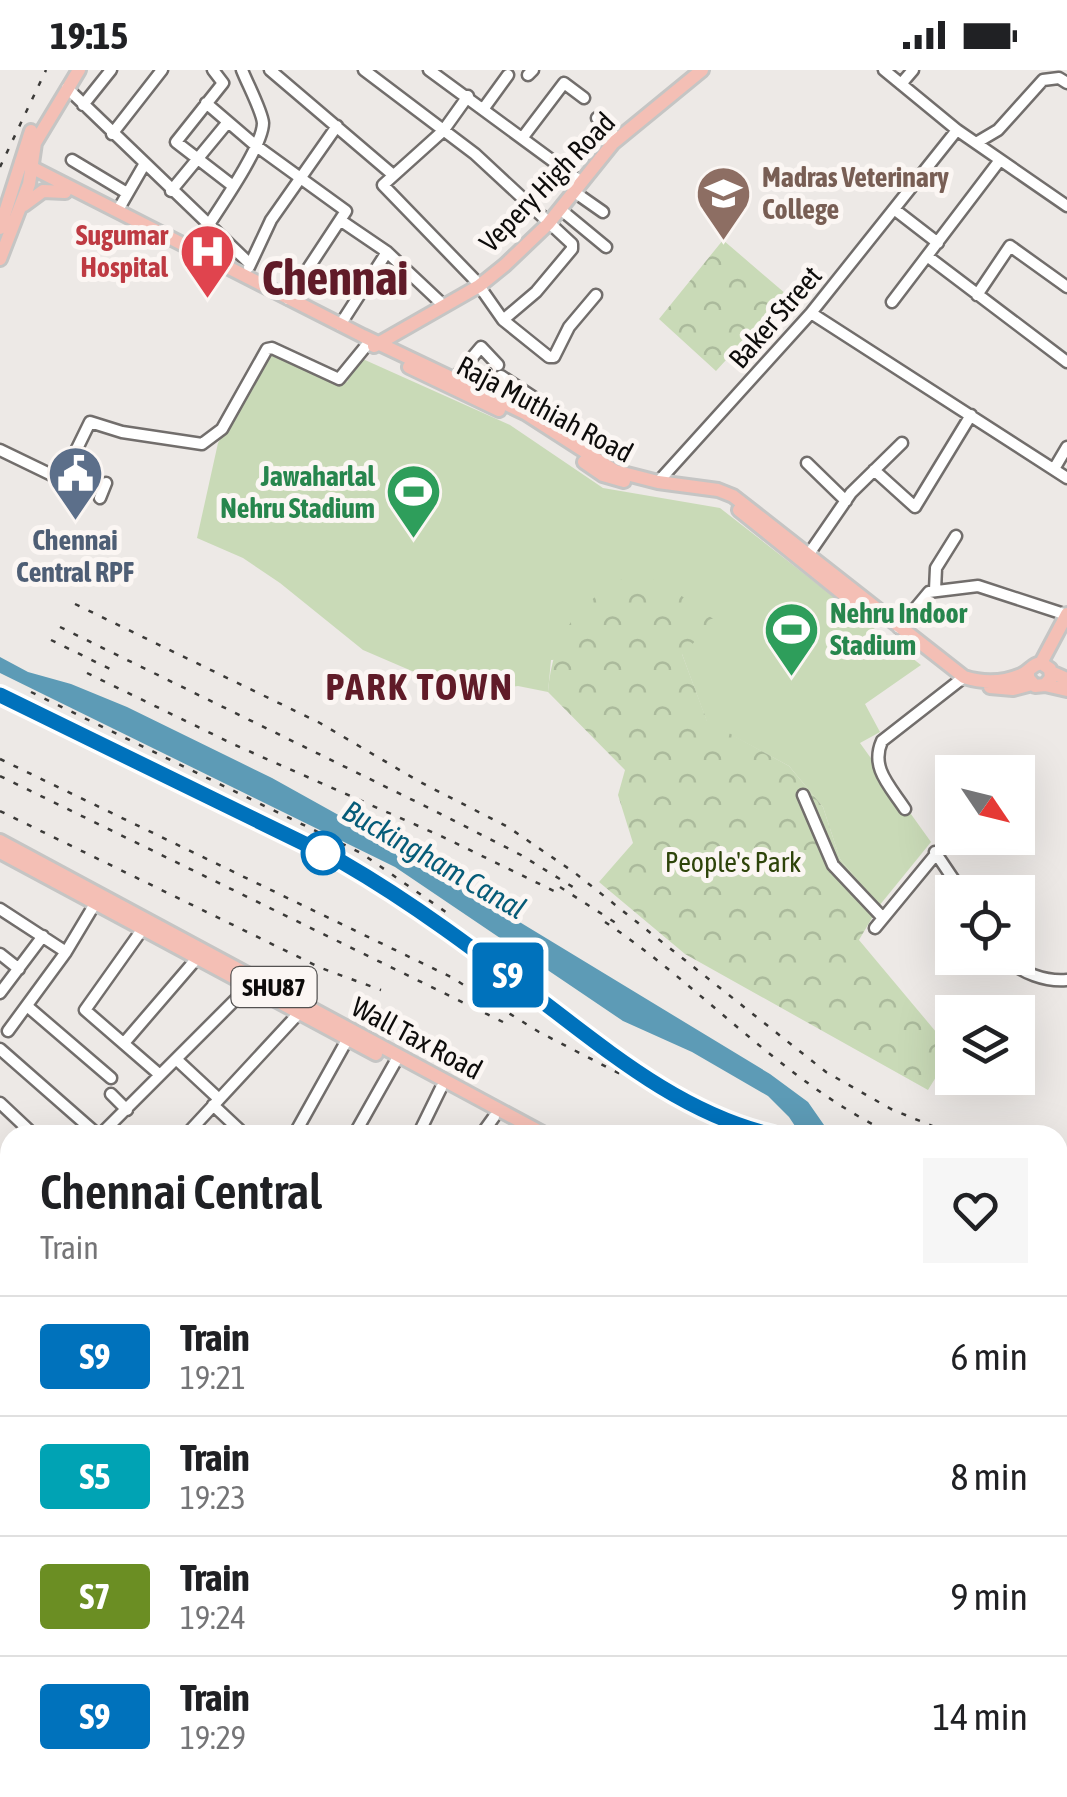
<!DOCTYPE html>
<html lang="en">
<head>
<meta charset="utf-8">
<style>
  body { margin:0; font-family:"Asap Condensed",sans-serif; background:#f6f6f6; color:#202124; height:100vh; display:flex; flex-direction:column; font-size:38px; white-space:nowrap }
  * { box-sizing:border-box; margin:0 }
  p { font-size:32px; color:#757577 }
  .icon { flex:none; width:55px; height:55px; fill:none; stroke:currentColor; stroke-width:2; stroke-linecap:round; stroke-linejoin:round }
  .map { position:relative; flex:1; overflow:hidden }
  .sheet { position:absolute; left:0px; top:1055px; width:1068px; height:672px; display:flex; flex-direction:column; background:#fff; border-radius:30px 30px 0 0; box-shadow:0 10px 40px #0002 }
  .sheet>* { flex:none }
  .badge { padding:0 20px; border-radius:8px; font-size:35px; line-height:65px }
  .needle { width:65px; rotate:125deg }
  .fabs { position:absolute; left:935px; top:685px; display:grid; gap:20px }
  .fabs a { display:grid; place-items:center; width:100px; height:100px; border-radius:0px; background:#fff; box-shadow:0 10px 40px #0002; font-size:50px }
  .map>.badge { position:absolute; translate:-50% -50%; box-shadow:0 0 0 5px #fff }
  .round { display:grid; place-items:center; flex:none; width:105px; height:105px; border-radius:0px; background:#f6f6f6 }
  .headline { display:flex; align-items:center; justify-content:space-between; height:170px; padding:0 40px }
  h1 { font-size:48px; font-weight:600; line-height:75px }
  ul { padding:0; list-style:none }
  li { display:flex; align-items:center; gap:30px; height:120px; padding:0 40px; border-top:2px solid #e0e0e0 }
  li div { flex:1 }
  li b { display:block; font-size:38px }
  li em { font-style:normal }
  li .badge { min-width:110px; font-weight:700; text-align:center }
  .status { display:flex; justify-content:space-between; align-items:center; height:70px; padding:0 50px; background:#fff; direction:ltr }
  .status svg { height:28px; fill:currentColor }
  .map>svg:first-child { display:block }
  .grass { fill:#c9dab7 }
  .park { fill:url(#park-crowns) }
  .water { fill:#5d9bb6 }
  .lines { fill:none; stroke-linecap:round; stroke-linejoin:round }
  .minor-casing { stroke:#726e6c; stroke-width:15 }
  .major-casing { stroke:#c5c5c4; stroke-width:18 }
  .minor { stroke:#fff; stroke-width:10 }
  .major { stroke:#f4bfb5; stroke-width:12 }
  .rail { stroke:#3b3a38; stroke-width:2.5; stroke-dasharray:5 10; stroke-linecap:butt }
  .line-casing { stroke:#fff; stroke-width:22 }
  .line { stroke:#0072bc; stroke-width:15 }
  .stop-dot { fill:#fff; stroke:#0072bc; stroke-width:5 }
  .labels { text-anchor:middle; stroke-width:10; stroke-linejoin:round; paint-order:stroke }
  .shield { fill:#fbf6f3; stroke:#545251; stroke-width:2.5 }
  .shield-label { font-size:25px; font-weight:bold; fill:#0d0c0b }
  .education-label { font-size:28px; font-weight:bold; fill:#785e54; stroke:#fbf6f3; text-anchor:start }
  .street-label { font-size:28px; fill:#0d0c0b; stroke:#fbf6f3 }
  .health-label { font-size:28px; font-weight:bold; fill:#be3a42; stroke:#fbf6f3; text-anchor:end }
  .leisure-label { font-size:28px; font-weight:bold; fill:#27864d; stroke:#fbf6f3; text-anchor:end }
  .service-label { font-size:28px; font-weight:bold; fill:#4e5e75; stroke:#fbf6f3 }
  .park-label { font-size:28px; fill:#2e440a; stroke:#fbf6f3 }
  .water-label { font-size:30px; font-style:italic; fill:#065c78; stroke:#fbf6f3 }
  .district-label { font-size:38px; font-weight:bold; letter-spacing:2.5px; fill:#601b28; stroke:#fbf6f3 }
  .town-label { font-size:48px; font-weight:bold; fill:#601b28; stroke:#fbf6f3 }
</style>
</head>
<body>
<div class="status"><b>19:15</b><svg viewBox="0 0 49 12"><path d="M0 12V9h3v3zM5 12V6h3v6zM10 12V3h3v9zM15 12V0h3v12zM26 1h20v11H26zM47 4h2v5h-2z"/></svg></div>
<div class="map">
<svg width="1067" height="1727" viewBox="0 0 1067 1727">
  <defs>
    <pattern id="park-crowns" width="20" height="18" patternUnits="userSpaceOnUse" patternTransform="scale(2.5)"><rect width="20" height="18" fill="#c9dab7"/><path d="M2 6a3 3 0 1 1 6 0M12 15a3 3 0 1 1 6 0" fill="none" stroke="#abba9c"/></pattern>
  </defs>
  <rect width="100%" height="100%" fill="#ede9e6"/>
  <path class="grass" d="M272 280 338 313 347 312 358 290H365L510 355 603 418 720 438 921 595 865 634 880 662 860 673 931 772 879 836 840 789 823 737 789 696 707 652 682 584 551 590 548 622 518 616 463 623 363 580 280 513 243 488 197 468 218 373Z"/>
  <path class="park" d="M723 170 786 224 716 301 659 249Z
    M628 506 661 511 716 551 682 584 707 651 789 696 823 737 840 789 879 836 859 870 952 981 928 1020 685 884 599 812 633 773 618 725 625 700 548 622C553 564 577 533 628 506Z"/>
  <path class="water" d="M0 587 28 602 71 614 127 637 272 708 396 777 770 1004 808 1032 831 1065H801L789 1047 768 1026 692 982 623 951 395 797 0 603Z"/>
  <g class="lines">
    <defs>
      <path id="minor" d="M213 0 223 13 176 72 233 116
        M270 0 392 104
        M364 0 475 84 572 174V179L536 222 503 250
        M429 0 580 111
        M884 0 957 60 1067 136
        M528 5 533 0
        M901 14 913 0
        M67 18 250 194
        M468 26 443 61 383 115 475 210 503 250 549 287H554L569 257 596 225
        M206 33 255 75 346 141 288 229
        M83 35 111 0
        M484 38 508 5
        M597 48 613 64
        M112 64 162 0
        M523 67 564 13 584 28
        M976 73 998 60 1043 10 1059 8 1067 13
        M72 90 127 123
        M171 121 228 52
        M573 121 603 142
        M560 139 606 177
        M894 139 938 173
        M118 140 144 95
        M340 150 387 182 439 231
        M193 179C208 154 263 79 263 53 262 41 247 13 242 0
        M927 186 1067 292
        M249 197 271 150 337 56
        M977 225 1010 176 1067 217
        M892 232 1000 90
        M811 243 1067 408
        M340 255 387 182
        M501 306 533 327 525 343
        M454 309 481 277 498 295
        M0 380 58 408 68 397 90 352 122 362 202 374 222 359 267 279 272 278 339 309 366 276
        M807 393 846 431
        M1054 399 1067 377
        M874 400 915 437 971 345
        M658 412 811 243 957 60
        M100 428 106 413
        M804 491 851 423 902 373
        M935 520 936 498 956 466
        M899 558 929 522 978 516 1067 545
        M803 725 833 795 883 848
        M905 739C890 716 870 698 882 671L964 607
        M935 782 962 822
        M0 839 66 882
        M144 857 85 940 160 1005
        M875 858 936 784
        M0 884 19 899
        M1006 888C1021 903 1046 912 1067 910
        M0 923 43 866
        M27 936 111 1008
        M8 961 66 882 96 832
        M124 973 198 887
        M0 979 98 1065
        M176 989 219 1029
        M111 1024 127 1040
        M0 1033 34 1065
        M213 1035 245 1065
        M100 1065 251 914
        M186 1065 299 943
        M294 1065 347 970
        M354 1065 398 987
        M418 1065 441 1018
        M481 1065 494 1047
        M0 1097 10 1106
        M0 1170 10 1159
        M0 1217 10 1227
        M0 1290 10 1301
        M0 1367 10 1380
        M1058 1402 1067 1387
        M1058 1507 1067 1500
        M1058 1542 1067 1533
        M1058 1579 1067 1569
        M1058 1620 1067 1610
        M1058 1653 1067 1644
        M0 1655 10 1665
        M1058 1696 1067 1706
        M63 1718 73 1727
        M137 1718 147 1727
        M268 1718 278 1727
        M370 1718 381 1727
        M455 1718 465 1727
        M538 1718 550 1727
        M598 1718 608 1727
        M663 1718 673 1727
        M1008 1718 1016 1727
        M517 1727 526 1718
        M784 1727 797 1718
        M954 1727 963 1718
        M1026 1727 1035 1718"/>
      <path id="major" d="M21 92 363 266 525 343 615 401 658 412 718 420 733 426 964 607C983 613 1002 613 1021 605 1030 601 1031 595 1041 593L1050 599 1051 608 1045 615 1035 616 1028 608V601
        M24 135 43 121 65 122
        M0 158 31 61
        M0 189 29 114 35 73 79 0
        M374 276 479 216 505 195 548 154 613 73 702 0
        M409 297 499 340
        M584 392 603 405 624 411
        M739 440 852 531
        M1041 593 1067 544
        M1051 602 1067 609
        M1045 615 1067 620
        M990 617 1013 619 1032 614
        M0 771 546 1065
        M0 782 376 984
        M1058 1170 1067 1168
        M1058 1401 1067 1408
        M0 1505 10 1516
        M0 1522 9 1542 0 1588
        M0 1640 10 1630"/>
    </defs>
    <use href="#minor" class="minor-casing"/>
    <use href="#major" class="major-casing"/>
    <use href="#minor" class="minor"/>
    <use href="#major" class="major"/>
    <path class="rail" d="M0 97 46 0
      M75 534 320 653 420 712 508 757 575 803 826 1002 891 1039 954 1065
      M60 557 435 741 521 785 576 819
      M51 570 110 599
      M87 603 235 675 441 766 554 821
      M31 622 361 783 453 847
      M0 625 342 792C416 834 482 886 549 937 619 989 687 1045 774 1065
      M0 689 451 907 539 962 628 1008
      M0 706 503 952
      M0 741 321 898 381 920
      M560 817 619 855
      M605 852C704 918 785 1014 894 1065
      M761 1057 799 1065
      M1058 1093 1067 1095
      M1058 1113 1067 1115"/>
  </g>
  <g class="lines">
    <defs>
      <path id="line" d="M0 625 342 792C413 833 478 882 543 932 614 986 684 1044 773 1065"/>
    </defs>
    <use href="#line" class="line-casing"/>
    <use href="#line" class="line"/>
  </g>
  <defs>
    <symbol id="university-pin" viewBox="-11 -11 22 30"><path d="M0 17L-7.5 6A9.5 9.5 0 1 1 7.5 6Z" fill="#8d6e63" stroke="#fbf6f3"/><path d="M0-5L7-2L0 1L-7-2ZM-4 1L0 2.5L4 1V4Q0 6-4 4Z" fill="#fff"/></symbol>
    <symbol id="hospital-pin" viewBox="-11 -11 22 30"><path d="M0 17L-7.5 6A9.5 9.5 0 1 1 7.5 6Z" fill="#e0444e" stroke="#fbf6f3"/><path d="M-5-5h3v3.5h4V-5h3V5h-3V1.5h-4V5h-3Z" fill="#fff"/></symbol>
    <symbol id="civic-pin" viewBox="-11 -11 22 30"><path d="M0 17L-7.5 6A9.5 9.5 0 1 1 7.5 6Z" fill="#5c6f8a" stroke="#fbf6f3"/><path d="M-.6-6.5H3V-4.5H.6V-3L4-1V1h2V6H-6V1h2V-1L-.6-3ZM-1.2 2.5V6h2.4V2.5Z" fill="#fff"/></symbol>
    <symbol id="stadium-pin" viewBox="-11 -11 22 30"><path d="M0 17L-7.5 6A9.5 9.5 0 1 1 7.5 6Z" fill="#2e9e5b" stroke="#fbf6f3"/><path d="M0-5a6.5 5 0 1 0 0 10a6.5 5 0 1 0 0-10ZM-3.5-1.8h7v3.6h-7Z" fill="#fff"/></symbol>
  </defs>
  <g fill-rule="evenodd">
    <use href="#university-pin" x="692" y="92" width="63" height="86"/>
    <use href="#hospital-pin" x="176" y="150" width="63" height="86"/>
    <use href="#civic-pin" x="44" y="372" width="63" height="86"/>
    <use href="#stadium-pin" x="382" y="390" width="63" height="86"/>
    <use href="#stadium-pin" x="760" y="528" width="63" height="86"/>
  </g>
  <circle class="stop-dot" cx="323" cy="783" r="20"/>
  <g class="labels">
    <rect class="shield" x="231.5" y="897" width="85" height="40" rx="8"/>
    <g class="shield-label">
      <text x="274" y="926">SHU87</text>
    </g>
    <g class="education-label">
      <text x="762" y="117">Madras Veterinary<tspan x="762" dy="32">College</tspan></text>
    </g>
    <g class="street-label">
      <text transform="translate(547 112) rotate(-46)" y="10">Vepery High Road</text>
      <text transform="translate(775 247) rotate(-49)" y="10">Baker Street</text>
      <text transform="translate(545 339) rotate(28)" y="10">Raja Muthiah Road</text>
      <text transform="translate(417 968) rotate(28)" y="10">Wall Tax Road</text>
    </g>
    <g class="health-label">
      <text x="168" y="175">Sugumar<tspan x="168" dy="32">Hospital</tspan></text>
    </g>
    <g class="leisure-label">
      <text x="375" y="416">Jawaharlal<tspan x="375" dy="32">Nehru Stadium</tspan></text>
      <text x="830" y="553" text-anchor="start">Nehru Indoor<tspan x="830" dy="32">Stadium</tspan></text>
    </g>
    <g class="service-label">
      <text x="75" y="480">Chennai<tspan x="75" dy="32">Central RPF</tspan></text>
    </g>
    <g class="park-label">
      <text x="733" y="802">People's Park</text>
    </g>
    <g class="water-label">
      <text transform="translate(434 790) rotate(30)" y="10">Buckingham Canal</text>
    </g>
    <g class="district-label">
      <text x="420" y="630">PARK TOWN</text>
    </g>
    <g class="town-label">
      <text x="335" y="225">Chennai</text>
    </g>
  </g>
</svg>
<div class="fabs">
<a><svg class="needle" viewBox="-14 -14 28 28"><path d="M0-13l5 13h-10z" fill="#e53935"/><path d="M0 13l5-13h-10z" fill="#757577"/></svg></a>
<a><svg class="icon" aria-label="locate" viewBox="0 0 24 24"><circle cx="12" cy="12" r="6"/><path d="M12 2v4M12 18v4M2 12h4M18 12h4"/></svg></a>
<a><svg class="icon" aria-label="layers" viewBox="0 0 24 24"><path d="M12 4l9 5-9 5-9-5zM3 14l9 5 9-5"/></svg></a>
</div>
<b class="badge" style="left:508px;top:905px;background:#0072bc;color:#fff">S9</b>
<section class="sheet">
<div class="headline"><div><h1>Chennai Central</h1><p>Train</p></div><a class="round"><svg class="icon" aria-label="heart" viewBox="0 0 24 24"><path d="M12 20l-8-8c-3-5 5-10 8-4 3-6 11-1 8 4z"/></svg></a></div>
<ul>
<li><span class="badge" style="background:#0072bc;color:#fff">S9</span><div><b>Train</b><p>19:21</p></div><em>6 min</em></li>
<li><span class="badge" style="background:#00a3b4;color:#fff">S5</span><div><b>Train</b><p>19:23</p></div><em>8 min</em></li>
<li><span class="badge" style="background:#6b8e23;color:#fff">S7</span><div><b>Train</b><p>19:24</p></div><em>9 min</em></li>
<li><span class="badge" style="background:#0072bc;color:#fff">S9</span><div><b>Train</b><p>19:29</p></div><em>14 min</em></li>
</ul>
</section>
</div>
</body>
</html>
